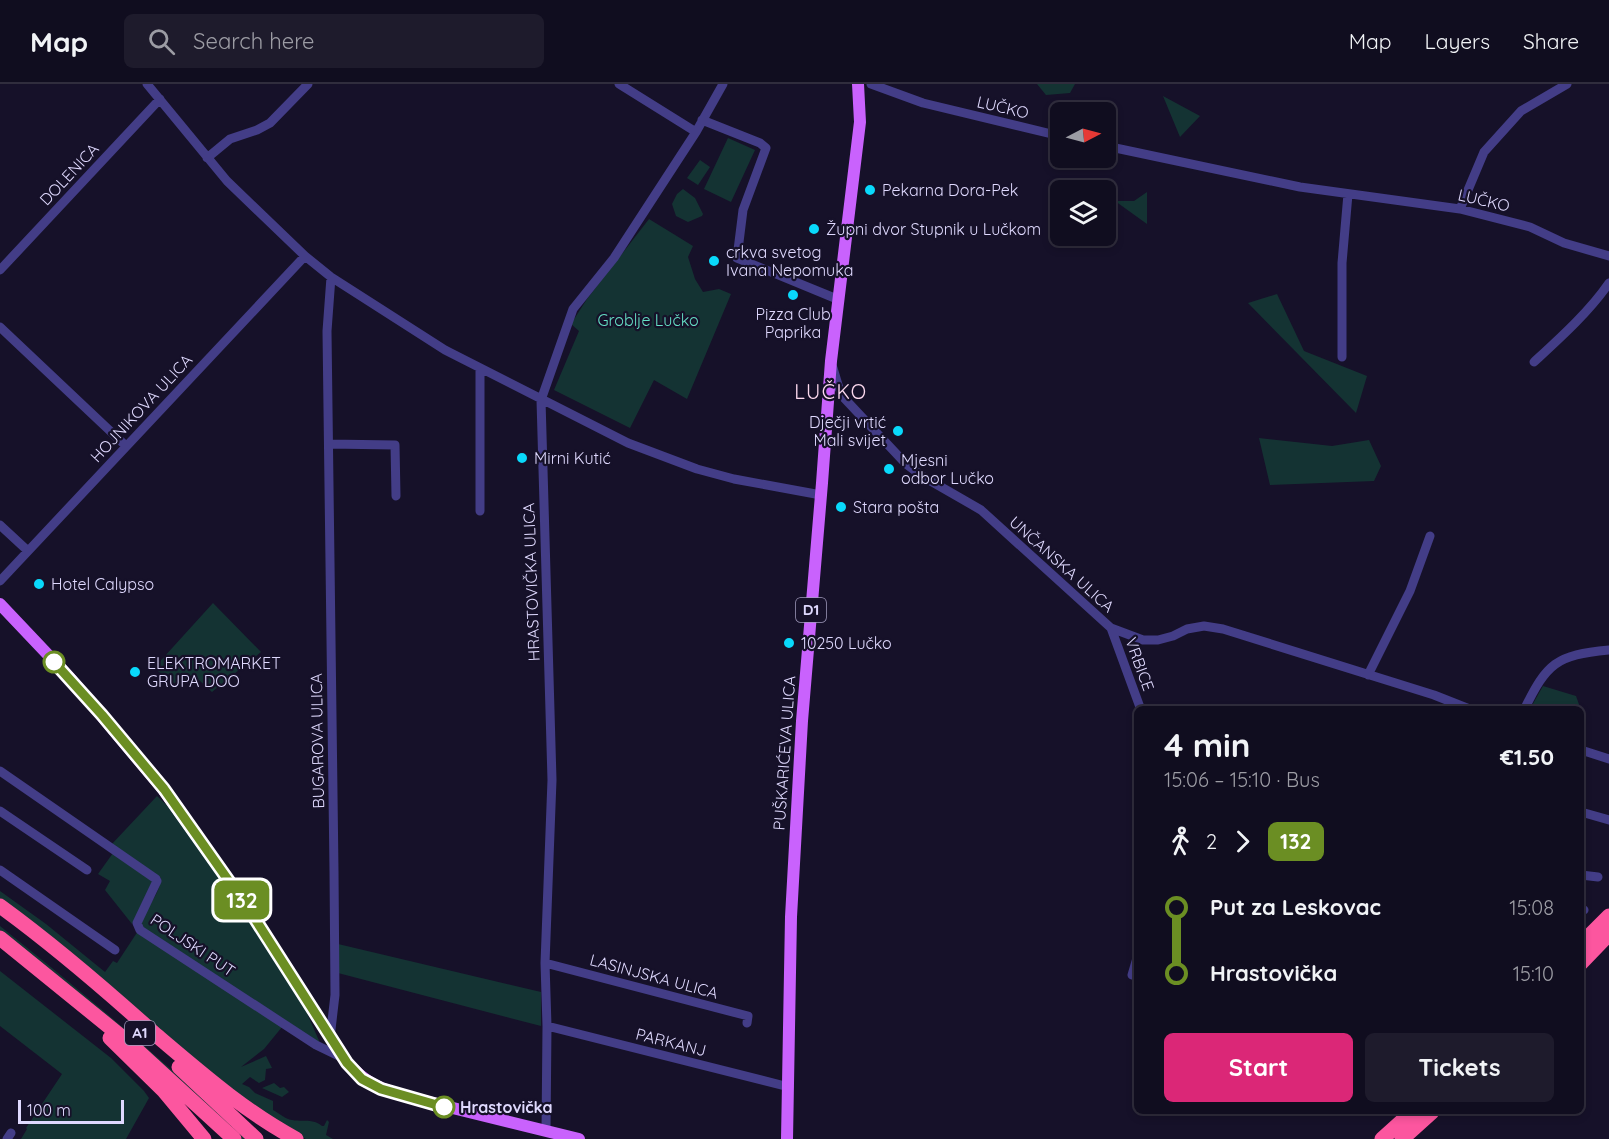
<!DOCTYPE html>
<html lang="en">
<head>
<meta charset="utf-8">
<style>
  body { margin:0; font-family:Quicksand,sans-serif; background:#1e1b2c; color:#f1f3f6; height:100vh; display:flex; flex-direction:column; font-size:22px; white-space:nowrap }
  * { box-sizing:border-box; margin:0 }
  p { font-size:20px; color:#9c9ca4 }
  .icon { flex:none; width:33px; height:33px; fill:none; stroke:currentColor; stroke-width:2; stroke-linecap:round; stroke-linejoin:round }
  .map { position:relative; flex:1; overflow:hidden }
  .details { position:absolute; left:1134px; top:622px; width:450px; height:408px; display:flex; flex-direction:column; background:#100d1f; border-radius:9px; box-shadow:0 3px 9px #0003,0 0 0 2px #302d3d }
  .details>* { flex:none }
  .badge { padding:0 12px; border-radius:9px; font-size:21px; line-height:39px }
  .needle { width:39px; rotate:84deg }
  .buttons { position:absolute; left:1050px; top:18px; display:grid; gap:12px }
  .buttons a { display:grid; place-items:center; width:66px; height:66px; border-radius:9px; background:#100d1f; box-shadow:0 3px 9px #0003,0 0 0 2px #302d3d; font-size:30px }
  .scale { position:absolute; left:18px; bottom:15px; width:106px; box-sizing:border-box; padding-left:6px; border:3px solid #dfd9fe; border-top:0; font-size:16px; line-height:21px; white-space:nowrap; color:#dfd9fe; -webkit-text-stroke:4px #161129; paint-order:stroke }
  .map>.badge { position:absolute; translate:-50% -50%; box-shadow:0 0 0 3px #fff }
  .legs { display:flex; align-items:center; gap:9px; height:66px; padding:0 30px; font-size:20px }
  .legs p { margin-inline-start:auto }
  .summary { display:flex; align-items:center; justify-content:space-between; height:102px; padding:0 30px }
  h1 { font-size:33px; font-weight:800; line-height:45px }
  .action { display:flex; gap:12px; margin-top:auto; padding:12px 30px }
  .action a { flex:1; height:69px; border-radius:9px; background:#db2777; color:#fff; font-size:24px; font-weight:800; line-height:69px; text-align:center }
  .action a+a { background:#1e1b2c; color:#f1f3f6 }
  ul { padding:0 30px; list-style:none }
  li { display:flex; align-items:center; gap:21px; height:66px; font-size:22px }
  li i { display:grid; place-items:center; width:9px; height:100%; margin:0 8px; background:currentColor }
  li i::after { content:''; width:15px; height:15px; margin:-8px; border:4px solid; border-radius:50%; background:#100d1f }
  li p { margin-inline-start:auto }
  li:first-child i { background:linear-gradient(#0000 50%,currentColor 0) }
  li:last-child i { background:linear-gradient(currentColor 50%,#0000 0) }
  header { display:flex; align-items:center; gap:36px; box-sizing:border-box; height:84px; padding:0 30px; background:#100d1f; border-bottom:2px solid #302d3d }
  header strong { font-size:28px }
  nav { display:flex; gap:33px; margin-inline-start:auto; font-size:21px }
  .search { width:420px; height:54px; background:#1e1b2c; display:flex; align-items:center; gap:15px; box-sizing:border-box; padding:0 21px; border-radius:9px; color:#9c9ca4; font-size:22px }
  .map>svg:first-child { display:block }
  .green { fill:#143333 }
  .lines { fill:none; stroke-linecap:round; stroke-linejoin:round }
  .minor { stroke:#433d87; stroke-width:9 }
  .major { stroke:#c962fd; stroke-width:12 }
  .highway { stroke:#fc569f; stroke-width:15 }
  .line-1-casing { stroke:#fff; stroke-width:14 }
  .line-1 { stroke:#6b8e23; stroke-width:9 }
  .poi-dot { fill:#09d9fb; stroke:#161129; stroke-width:2 }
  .stop-1-dot { fill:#fff; stroke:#6b8e23; stroke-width:3 }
  .labels { text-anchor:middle; stroke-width:4.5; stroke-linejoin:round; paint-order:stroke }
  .shield { fill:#161129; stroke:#a39dbe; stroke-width:1.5 }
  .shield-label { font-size:15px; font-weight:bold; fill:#dfd9fe }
  .street-label { font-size:16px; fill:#dfd9fe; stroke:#161129 }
  .poi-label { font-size:16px; fill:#dfd9fe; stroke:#161129; text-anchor:start }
  .park-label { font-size:16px; fill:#65dfc5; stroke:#161129 }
  .stop-label { font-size:16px; font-weight:bold; fill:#dfd9fe; stroke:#161129; text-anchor:start }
  .quarter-label { font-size:20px; letter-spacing:1.5px; fill:#fedbf0; stroke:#161129 }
</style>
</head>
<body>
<header>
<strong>Map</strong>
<div class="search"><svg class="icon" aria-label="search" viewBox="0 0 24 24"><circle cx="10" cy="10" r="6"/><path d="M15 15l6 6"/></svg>Search here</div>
<nav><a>Map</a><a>Layers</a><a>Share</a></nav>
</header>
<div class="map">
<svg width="1609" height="1055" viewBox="0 0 1609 1055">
  <rect width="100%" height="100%" fill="#161129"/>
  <path class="green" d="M1037 0H1075L1070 9 1046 11Z
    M1163 12 1200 32 1180 53Z
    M728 54 755 66 731 118 704 105Z
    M700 76 710 83 698 101 687 94Z
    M683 105 695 114 703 130 702 132 688 138 676 132 672 120 677 110Z
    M1147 108V140L1115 117H1134Z
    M649 135 693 162 688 173 695 195 703 208 719 205 731 210 687 315 654 296 630 344 554 306 579 247 571 240 587 215Z
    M1277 210 1304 267 1367 292 1356 329 1248 219Z
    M1259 354 1332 362 1369 356 1381 382 1374 397 1270 401Z
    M213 519 261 568 212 608 199 596 173 599 154 584Z
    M1543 602 1576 612 1581 626 1530 625Z
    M157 712 172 726 247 832 303 920 320 959 141 842C144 825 160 811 161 794L111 761Z
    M113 769 153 796 132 840 105 806 110 797 98 790Z
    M0 807 46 840 105 888 113 877 117 879 138 847 282 943 264 965 241 983 266 972 272 984 266 985 265 996 259 999 250 993 242 1000 249 1003 255 1009 273 1017V1026C279 1029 285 1035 292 1036 302 1038 313 1034 322 1042H324L327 1036 329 1038 326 1051 333 1055H306L272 1037 0 819Z
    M0 842C85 910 168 980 247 1055H242L217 1030 41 879 0 846Z
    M338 860 541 908V942L338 889Z
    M0 887 111 974 144 1007 149 1014 126 1055H21L27 1045 26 1044 62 990 0 942Z
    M274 999 280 1004 284 1003 289 1008 282 1013 262 1004Z"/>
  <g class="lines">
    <path class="minor" d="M147 0 227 97 305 172 331 193 445 266 628 359 697 385 734 395 821 411
      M619 0 696 48
      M871 0 923 19 1060 52
      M702 36 760 59 766 64 743 126 737 174 837 215
      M1106 62 1300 103 1460 125 1530 143 1564 159 1609 172
      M207 74 230 55 257 46 270 39 308 0
      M1460 125 1484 68 1521 27 1567 0
      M0 186 160 15
      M0 243 126 362
      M1342 273V179L1348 110
      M1534 278C1560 254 1589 228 1609 199
      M833 284 839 304 845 315 906 380 922 392 981 426 1111 544 1143 556H1158L1173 552 1187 545 1204 542 1223 545 1434 611 1472 626
      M329 360 395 361 396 412
      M480 427V285
      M0 441 28 467
      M0 497 305 172
      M1111 544 1141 626
      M1368 591 1410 507 1430 452
      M1524 626C1547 579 1556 571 1609 566
      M1581 666 1609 675
      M0 687 156 795 157 797 137 839 140 846 316 961 345 975
      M0 727 87 786
      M1581 728 1609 736
      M0 786 115 866
      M1581 791 1598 793
      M1581 825 1584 826
      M545 879 748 932 747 939
      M1132 891 1137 874
      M547 942 789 1003
      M330 954 335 911 334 787 327 247 331 193
      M546 1047 547 942 545 879 552 696 541 316 573 225 614 174 696 48 723 0
      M7 1055 11 1049"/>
    <path class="major" d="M0 520 70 594 163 705 250 827 347 979C368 1001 379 1004 408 1013L579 1055
      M787 1055 791 833 802 637 822 399 831 277 860 38 858 0"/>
    <path class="highway" d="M0 822C55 862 106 906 156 951 201 989 244 1027 296 1055
      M0 854 128 958 234 1055
      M1581 860 1609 832
      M1581 879 1609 850
      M110 954 164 1007 204 1055
      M179 983 256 1055
      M1382 1055 1412 1028
      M1402 1055 1432 1028"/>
  </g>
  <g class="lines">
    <defs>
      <path id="line-1" d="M54 578 102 631 164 705 250 827 347 979 362 995 381 1005 444 1023"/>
    </defs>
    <use href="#line-1" class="line-1-casing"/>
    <use href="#line-1" class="line-1"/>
  </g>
  <g class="poi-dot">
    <circle cx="870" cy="106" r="6"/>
    <circle cx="814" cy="145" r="6"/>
    <circle cx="714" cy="177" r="6"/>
    <circle cx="793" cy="211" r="6"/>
    <circle cx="898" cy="347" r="6"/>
    <circle cx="522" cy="374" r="6"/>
    <circle cx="889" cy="385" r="6"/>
    <circle cx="841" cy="423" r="6"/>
    <circle cx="39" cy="500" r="6"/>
    <circle cx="789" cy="559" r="6"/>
    <circle cx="135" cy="588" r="6"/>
  </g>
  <g class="stop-1-dot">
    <circle cx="54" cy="578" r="10"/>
    <circle cx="444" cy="1023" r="10"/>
  </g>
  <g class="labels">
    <g class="shield">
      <rect x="796" y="514" width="30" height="24" rx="4.5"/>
      <rect x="125" y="937" width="30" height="24" rx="4.5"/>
    </g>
    <g class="shield-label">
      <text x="811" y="531">D1</text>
      <text x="140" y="954">A1</text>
    </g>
    <g class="street-label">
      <text transform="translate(1003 23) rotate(13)" y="6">LUČKO</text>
      <text transform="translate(69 90) rotate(-47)" y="6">DOLENICA</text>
      <text transform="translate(1484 116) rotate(13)" y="6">LUČKO</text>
      <text transform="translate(141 324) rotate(-47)" y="6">HOJNIKOVA ULICA</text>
      <text transform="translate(1062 480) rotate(42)" y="6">UNČANSKA ULICA</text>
      <text transform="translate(531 498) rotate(-92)" y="6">HRASTOVIČKA ULICA</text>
      <text transform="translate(1140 580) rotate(70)" y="6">VRBICE</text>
      <text transform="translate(317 657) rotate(-91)" y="6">BUGAROVA ULICA</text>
      <text transform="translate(784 669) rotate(-86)" y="6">PUŠKARIĆEVA ULICA</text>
      <text transform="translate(193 861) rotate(34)" y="6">POLJSKI PUT</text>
      <text transform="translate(654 892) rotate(15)" y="6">LASINJSKA ULICA</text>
      <text transform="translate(671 958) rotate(14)" y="6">PARKANJ</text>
    </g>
    <g class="poi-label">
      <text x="882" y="112">Pekarna Dora-Pek</text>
      <text x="826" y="151">Župni dvor Stupnik u Lučkom</text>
      <text x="726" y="174">crkva svetog<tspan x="726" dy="18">Ivana Nepomuka</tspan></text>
      <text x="793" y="236" text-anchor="middle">Pizza Club<tspan x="793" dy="18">Paprika</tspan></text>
      <text x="886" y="344" text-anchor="end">Dječji vrtić<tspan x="886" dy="18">Mali svijet</tspan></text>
      <text x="534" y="380">Mirni Kutić</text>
      <text x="901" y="382">Mjesni<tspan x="901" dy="18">odbor Lučko</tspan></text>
      <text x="853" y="429">Stara pošta</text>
      <text x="51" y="506">Hotel Calypso</text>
      <text x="801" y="565">10250 Lučko</text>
      <text x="147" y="585">ELEKTROMARKET<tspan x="147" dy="18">GRUPA DOO</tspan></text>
    </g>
    <g class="park-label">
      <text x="648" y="242">Groblje Lučko</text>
    </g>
    <g class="stop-label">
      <text x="460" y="1029">Hrastovička</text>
    </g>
    <g class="quarter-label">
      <text x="831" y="315">LUČKO</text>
    </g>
  </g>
</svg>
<div class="buttons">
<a><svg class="needle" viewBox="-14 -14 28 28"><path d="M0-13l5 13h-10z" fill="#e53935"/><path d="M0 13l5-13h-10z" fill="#9c9ca4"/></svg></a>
<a><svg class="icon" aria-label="layers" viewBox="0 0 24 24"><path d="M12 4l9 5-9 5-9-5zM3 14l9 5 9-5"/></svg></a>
</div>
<div class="scale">100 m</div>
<b class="badge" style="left:242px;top:816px;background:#6b8e23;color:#fff">132</b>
<section class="details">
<div class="summary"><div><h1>4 min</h1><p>15:06 – 15:10 · Bus</p></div><b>€1.50</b></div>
<div class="legs"><svg class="icon" aria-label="walk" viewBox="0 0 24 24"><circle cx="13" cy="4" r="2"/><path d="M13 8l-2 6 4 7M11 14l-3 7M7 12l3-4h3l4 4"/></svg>2<svg class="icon" aria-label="forward" viewBox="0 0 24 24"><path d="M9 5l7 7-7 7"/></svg><b class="badge" style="background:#6b8e23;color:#fff">132</b></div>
<ul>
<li><i style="color:#6b8e23"></i><b>Put za Leskovac</b><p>15:08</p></li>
<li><i style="color:#6b8e23"></i><b>Hrastovička</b><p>15:10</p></li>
</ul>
<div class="action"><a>Start</a><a>Tickets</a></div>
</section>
</div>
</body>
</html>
